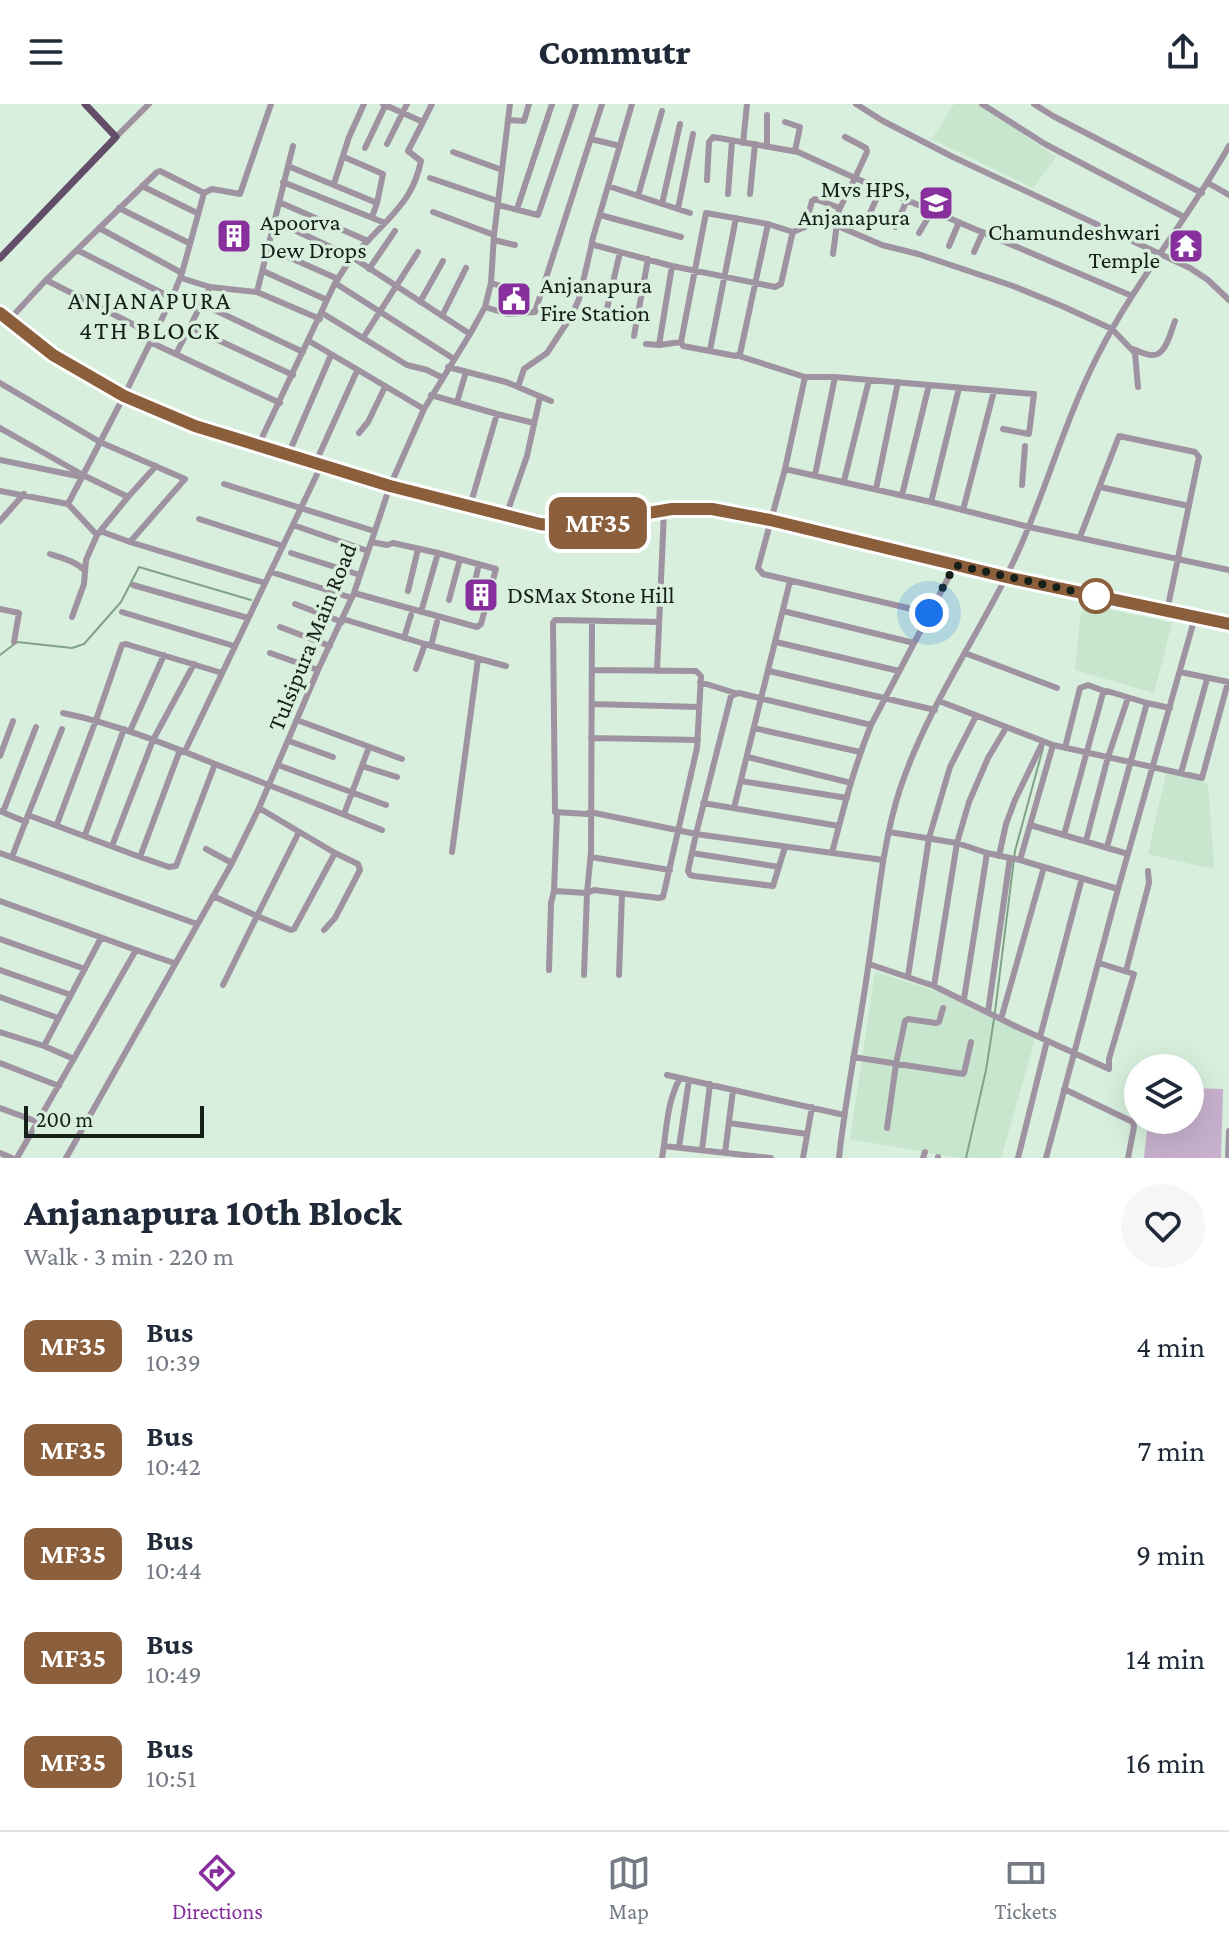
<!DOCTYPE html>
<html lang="en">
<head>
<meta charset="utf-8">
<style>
  body { margin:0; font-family:"Crimson Pro",serif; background:#f6f6f7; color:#1f2937; height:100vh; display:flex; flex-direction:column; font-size:30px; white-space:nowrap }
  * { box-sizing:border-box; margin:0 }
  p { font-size:26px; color:#747a83 }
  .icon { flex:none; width:44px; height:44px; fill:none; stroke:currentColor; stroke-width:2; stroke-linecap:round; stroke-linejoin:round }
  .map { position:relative; height:1054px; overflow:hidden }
  .drawer { display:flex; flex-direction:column; background:#fff; flex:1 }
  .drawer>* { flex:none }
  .badge { padding:0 16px; border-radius:12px; font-size:28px; line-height:52px }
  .tools { position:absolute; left:1124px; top:950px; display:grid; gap:16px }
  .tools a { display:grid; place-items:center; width:80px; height:80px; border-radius:50%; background:#fff; box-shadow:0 8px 32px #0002; font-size:40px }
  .scale { position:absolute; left:24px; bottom:20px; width:180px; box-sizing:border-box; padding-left:8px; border:4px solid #161f18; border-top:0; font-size:22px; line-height:28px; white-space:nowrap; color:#161f18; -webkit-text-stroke:6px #d7efdc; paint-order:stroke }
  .you { position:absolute; width:40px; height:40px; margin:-20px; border:6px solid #fff; border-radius:50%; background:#1a73e8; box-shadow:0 0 0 12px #1a73e833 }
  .map>.badge { position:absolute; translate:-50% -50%; box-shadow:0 0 0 4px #fff }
  .round { display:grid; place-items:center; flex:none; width:84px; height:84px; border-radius:42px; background:#f6f6f7 }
  .head { display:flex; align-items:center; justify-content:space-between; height:136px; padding:0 24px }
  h1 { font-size:38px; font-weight:800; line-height:60px }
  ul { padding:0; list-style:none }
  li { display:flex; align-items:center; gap:24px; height:104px; padding:0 24px }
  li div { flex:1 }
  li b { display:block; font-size:30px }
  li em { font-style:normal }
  li .badge { min-width:88px; font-weight:700; text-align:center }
  header { display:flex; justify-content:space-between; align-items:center; height:104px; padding:0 24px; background:#fff; font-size:36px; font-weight:800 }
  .menu { display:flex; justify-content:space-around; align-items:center; height:112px; border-top:2px solid #e0e1e3; background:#fff; font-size:22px; color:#747a83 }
  .menu a { display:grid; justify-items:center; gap:4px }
  .menu .selected { color:#872f9c }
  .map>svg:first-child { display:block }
  .built { fill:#c8e6ce }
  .green { fill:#c7b0cd }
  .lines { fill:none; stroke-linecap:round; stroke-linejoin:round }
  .stream { stroke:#80a388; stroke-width:2 }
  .minor { stroke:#9f93a2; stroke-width:6 }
  .major { stroke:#624e68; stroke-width:7 }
  .line-casing { stroke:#fff; stroke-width:18 }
  .line { stroke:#8b5e3c; stroke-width:12 }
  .walk { stroke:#161f18; stroke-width:8; stroke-dasharray:0 14.4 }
  .stop-dot { fill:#fff; stroke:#8b5e3c; stroke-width:4 }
  .labels { text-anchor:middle; stroke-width:7; stroke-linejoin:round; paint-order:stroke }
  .poi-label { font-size:24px; fill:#161f18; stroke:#d7efdc; text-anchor:start }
  .street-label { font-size:24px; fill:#161f18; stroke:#d7efdc }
  .neighbourhood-label { font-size:26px; letter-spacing:2px; fill:#161f18; stroke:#d7efdc }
</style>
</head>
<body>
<header><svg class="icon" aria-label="menu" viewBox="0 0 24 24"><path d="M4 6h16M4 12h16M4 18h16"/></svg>Commutr<svg class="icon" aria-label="share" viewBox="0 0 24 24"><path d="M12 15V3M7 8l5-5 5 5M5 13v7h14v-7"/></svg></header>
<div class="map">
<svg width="1229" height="1054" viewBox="0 0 1229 1054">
  <rect width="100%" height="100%" fill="#d7efdc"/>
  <path class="built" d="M954 0H978L1056 53 1033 84 932 35Z
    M1084 500 1172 519 1154 589 1075 566 1080 515Z
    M1166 669 1208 679 1214 762 1212 765 1148 750Z
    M875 868 939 888 1035 935 1001 1054H959L850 1035Z"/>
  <path class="green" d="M1190 984 1223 985 1221 1054H1144L1148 1016H1190Z"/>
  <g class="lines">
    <path class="stream" d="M0 551 17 538 72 544 84 540 121 498 139 463 251 496
      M995 908 1015 747 1043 644
      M966 1054 986 966 994 915"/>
    <path class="minor" d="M383 0 423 18 408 47 421 57C415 85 404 99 385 119
      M632 0 592 137 594 141 672 162 775 183 781 180 792 131 793 128 805 123 812 97 815 95 840 104 836 113 840 123 882 141 918 150 1013 182 1062 202 1112 225 1135 249 1138 283
      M856 0 883 17 953 53 1190 164 1208 176 1229 196
      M982 0 1045 40 1184 113
      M1034 0 1053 12 1202 89
      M508 16 524 17 529 0
      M423 18 432 0
      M785 18 800 23 795 47
      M116 33 149 0
      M845 33 866 44 867 48 855 74 1132 192
      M591 35 620 42
      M743 39 747 0
      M387 40 407 0
      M767 42V11
      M365 44 386 0
      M453 48 502 66
      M344 53 383 70 377 99
      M288 62 377 99 372 113
      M430 74 498 97
      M707 76 709 38 713 33 798 48 855 74 840 104
      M1208 79 1229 91
      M334 80 349 33 364 0
      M142 82 197 109
      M608 82 690 109
      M728 90 732 37
      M750 90 755 40
      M638 92 662 7
      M279 98 368 137
      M662 100 680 20
      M498 101 538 111 576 0
      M119 104 189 139
      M517 105 552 0
      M678 105 693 30
      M433 108 494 131
      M600 111 681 133
      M868 113 881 85
      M275 117 352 153 470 230
      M768 120 740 250 736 252 683 242 681 238 706 109 768 120 793 128
      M895 123 907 96
      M99 124 182 169
      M919 129 932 107
      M494 136 515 141
      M949 142 959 118
      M268 144 338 175
      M77 146 172 194
      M974 148 983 128
      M833 150 837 119
      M369 165 395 127
      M263 167 327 196
      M181 174 210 183 257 188 293 42
      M46 176 154 231
      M335 179 454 255
      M491 179 514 186
      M257 188 320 215
      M420 198 443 157
      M202 200 303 248
      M485 203 508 210 535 208 602 0
      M322 209 407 261 427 266 443 274
      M606 209 620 148
      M442 212 466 164
      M9 216 46 176 157 68 160 67 204 89
      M190 223 293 271
      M634 232 648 155
      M363 234 418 148
      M309 237 424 305
      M150 238 280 299
      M646 240 659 241 681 238
      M659 241 672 162
      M1133 245C1138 247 1148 252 1153 251 1166 251 1171 227 1175 217
      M710 246 736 114
      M176 250 210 183
      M739 252 805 273H835L1034 290 1029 330 1003 325
      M448 263 506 278 551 297
      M805 273 785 365 758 464 763 470 929 509
      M0 279 100 338 185 375 130 438 265 479
      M518 283 524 265 547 249 572 211 579 195 592 139
      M431 291 497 310 470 402
      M457 298 466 268
      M497 310 534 319
      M0 324 83 371 128 393
      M359 329 368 318 385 283
      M258 342 335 179 352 153 385 119 283 78
      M288 351 331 251
      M0 356 82 373
      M315 360 357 267
      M785 365 931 398 1029 423 1229 466
      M815 371 835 273
      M844 377 869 276
      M224 380 374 427
      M1022 381 1025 342
      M1100 383 1189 402
      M876 385 898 278
      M0 387 68 400 97 431
      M902 391 929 281
      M931 398 959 284
      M68 400 124 292 172 194 182 169 204 89 212 85 240 90 271 0
      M963 406 994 287
      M506 412 527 352 540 293
      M199 415 283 442
      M0 417 24 390
      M293 421 368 447
      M100 427 130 438
      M1080 433 1119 332 1195 348 1199 353 1167 507
      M291 449 360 471
      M50 450C62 454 75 457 84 466
      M271 468 352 494
      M133 481 248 514
      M408 487 418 445
      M354 489 477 523 481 520 496 465 438 449 393 439 387 441 371 438
      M449 496 460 455
      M295 500 342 518
      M469 502 479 460
      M0 505 19 509 14 538
      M783 507 914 539
      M122 508 234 542
      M421 508 438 449
      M72 513 84 480 86 456 97 431 128 393 156 362
      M343 515 425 540 506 562
      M659 518 555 516 553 519 555 708 587 710 590 708 696 730 688 767 690 771 694 772 773 782 785 743
      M280 523 330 542
      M404 534 411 511
      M776 538 899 567
      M431 542 437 518
      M270 549 318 566
      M965 549 1057 584
      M416 565 425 540
      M657 567 664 407
      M769 567 935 606
      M1180 568 1229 578
      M700 578 735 589
      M939 597 1053 641 1202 674 1228 578
      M592 600 699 603
      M63 609C116 620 165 640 215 660 271 682 326 703 382 726
      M297 616 402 655
      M871 621 739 589 731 592 696 730 883 756
      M754 624 860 648
      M130 627 164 551
      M591 634 698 636
      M289 637 333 653
      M1065 644 1080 584 1088 581 1104 587
      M185 647 321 362
      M0 652 13 617
      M748 653 851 679
      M278 661 386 701
      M362 662 397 673
      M1181 669 1207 575
      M741 677 847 694
      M703 699 839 722
      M259 704 335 749 358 760 360 766 335 814 324 826
      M734 704 790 477
      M0 707 26 718
      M3 708 36 623
      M344 710 369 643
      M28 711 62 625
      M57 720 96 616 122 541 126 540 222 569
      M1030 721 1128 750
      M889 728 957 739 987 749 1020 756 1118 785
      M85 731 124 625
      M1064 731 1103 589 1107 587 1147 599 1170 604
      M1086 737 1108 653 1128 594
      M112 742 153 636 194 560
      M1107 743 1147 599
      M206 745 232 759
      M452 748 478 555
      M0 749 197 820
      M692 749 779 763
      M832 749C843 706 854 663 871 621L955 461
      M999 752 1006 720 1015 696 1043 638
      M12 753 28 711 140 753 180 646
      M140 753 169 763 176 762 215 660
      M591 753 670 766
      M1020 756 1053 641
      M554 787 587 789 594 786 659 794 663 793 697 644 701 572 696 567 592 566
      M213 792 257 812 299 728
      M0 797 136 846
      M0 835 85 865
      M869 860 934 882 1015 922 1109 965V955L1134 870 1099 859
      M0 866 71 891
      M549 866 551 799 554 787 557 709
      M1126 867 1149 779 1148 767
      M584 871 587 789 591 748 592 518
      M619 871 622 790
      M908 872 929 734 950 663 976 612
      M223 881 257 812 291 826 294 825 335 749
      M934 882 957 739 969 698 988 654 1006 624
      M0 893 58 914
      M964 895 987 749
      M988 908 1010 754
      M1001 915 1044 763
      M0 928 44 942
      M1040 933 1082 774
      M853 953 963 970 964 969 971 938
      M74 955 44 942 101 834
      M0 959 59 982
      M667 971 844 1011
      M1064 985 1133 1018 1134 1023 1128 1054
      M0 1004 38 1018
      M729 1019 807 1030
      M887 1024 896 960 905 917 908 915 936 919 939 918 943 904
      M664 1042 771 1054
      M679 1043 689 976
      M702 1046 710 980
      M0 1049 12 1054
      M725 1049 733 986
      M17 1054 136 846 174 859
      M66 1054 232 759 259 704 318 566 354 489 390 382 424 305 470 230 485 203 491 179 494 131 510 0
      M662 1054C667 1026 666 1000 680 974
      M803 1054 812 1003
      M839 1054C846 988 860 923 869 857 878 800 882 740 900 685 925 610 970 544 1005 475 1042 403 1061 323 1098 251 1135 178 1189 114 1229 42
      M923 1054 925 1048
      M938 1054V1053
      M1018 1054 1047 937
      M1046 1054 1118 785 1195 513
      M1228 1054 1229 1027"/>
    <path class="major" d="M0 154 116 33 85 0
      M0 209 53 251 124 292 195 322 390 382 540 420 564 423 672 405H712L770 416 1006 473 1229 520"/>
  </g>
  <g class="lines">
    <defs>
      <path id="line" d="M0 209 53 251 124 292 195 322 390 382 540 420 564 423 672 405H712L770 416 1006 473 1229 520"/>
    </defs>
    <use href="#line" class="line-casing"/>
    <use href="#line" class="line"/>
    <path class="walk" d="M929 509 955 461 1096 492"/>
  </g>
  <defs>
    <symbol id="school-square" viewBox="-11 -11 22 22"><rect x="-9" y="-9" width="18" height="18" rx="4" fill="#872f9c" stroke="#d7efdc"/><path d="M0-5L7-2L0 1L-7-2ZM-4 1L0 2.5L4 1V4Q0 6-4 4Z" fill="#fff"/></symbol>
    <symbol id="building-square" viewBox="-11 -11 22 22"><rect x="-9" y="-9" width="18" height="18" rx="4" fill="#872f9c" stroke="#d7efdc"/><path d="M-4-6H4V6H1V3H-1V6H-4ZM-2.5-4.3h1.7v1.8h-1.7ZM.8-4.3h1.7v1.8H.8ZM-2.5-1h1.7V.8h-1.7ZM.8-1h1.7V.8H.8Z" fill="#fff"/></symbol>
    <symbol id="temple-square" viewBox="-11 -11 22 22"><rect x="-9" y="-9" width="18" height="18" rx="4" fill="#872f9c" stroke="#d7efdc"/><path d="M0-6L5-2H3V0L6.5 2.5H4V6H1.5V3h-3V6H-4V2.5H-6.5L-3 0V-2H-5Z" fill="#fff"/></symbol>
    <symbol id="civic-square" viewBox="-11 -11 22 22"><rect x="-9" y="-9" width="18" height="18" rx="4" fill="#872f9c" stroke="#d7efdc"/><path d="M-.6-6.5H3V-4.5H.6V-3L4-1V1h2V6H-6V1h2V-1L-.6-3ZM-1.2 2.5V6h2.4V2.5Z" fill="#fff"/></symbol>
  </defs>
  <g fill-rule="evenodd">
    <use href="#school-square" x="916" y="79" width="40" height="40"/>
    <use href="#building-square" x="214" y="112" width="40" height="40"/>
    <use href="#temple-square" x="1166" y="122" width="40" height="40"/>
    <use href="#civic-square" x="494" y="175" width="40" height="40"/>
    <use href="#building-square" x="461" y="471" width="40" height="40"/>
  </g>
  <circle class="stop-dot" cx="1096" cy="492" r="16"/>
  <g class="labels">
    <g class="poi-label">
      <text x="910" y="93" text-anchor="end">Mvs HPS,<tspan x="910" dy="28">Anjanapura</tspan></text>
      <text x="260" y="126">Apoorva<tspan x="260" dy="28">Dew Drops</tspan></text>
      <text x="1160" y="136" text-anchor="end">Chamundeshwari<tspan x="1160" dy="28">Temple</tspan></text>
      <text x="540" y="189">Anjanapura<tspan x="540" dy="28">Fire Station</tspan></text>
      <text x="507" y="499">DSMax Stone Hill</text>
    </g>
    <g class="street-label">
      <text transform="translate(312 533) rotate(-68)" y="8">Tulsipura Main Road</text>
    </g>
    <g class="neighbourhood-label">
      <text x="150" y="205">ANJANAPURA<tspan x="150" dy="30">4TH BLOCK</tspan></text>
    </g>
  </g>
</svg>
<div class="tools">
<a><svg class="icon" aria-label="layers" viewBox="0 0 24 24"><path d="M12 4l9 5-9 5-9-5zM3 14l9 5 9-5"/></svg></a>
</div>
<div class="scale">200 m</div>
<div class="you" style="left:929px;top:509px"></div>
<b class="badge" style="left:598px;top:419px;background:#8b5e3c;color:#fff">MF35</b>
</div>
<section class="drawer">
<div class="head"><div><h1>Anjanapura 10th Block</h1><p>Walk · 3 min · 220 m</p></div><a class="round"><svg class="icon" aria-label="heart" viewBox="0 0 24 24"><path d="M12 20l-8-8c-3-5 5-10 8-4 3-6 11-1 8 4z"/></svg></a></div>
<ul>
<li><span class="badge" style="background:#8b5e3c;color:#fff">MF35</span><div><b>Bus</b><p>10:39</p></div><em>4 min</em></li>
<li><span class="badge" style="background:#8b5e3c;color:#fff">MF35</span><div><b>Bus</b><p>10:42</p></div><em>7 min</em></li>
<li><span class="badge" style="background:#8b5e3c;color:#fff">MF35</span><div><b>Bus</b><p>10:44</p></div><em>9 min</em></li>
<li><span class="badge" style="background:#8b5e3c;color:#fff">MF35</span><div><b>Bus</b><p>10:49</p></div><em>14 min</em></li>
<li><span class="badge" style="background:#8b5e3c;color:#fff">MF35</span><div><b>Bus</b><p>10:51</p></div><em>16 min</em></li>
</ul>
</section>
<nav class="menu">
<a class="selected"><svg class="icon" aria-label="directions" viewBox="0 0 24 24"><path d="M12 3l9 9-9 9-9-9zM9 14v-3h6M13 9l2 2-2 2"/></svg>Directions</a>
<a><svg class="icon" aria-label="map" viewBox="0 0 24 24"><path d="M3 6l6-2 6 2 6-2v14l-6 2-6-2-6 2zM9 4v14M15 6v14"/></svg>Map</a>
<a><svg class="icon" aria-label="tickets" viewBox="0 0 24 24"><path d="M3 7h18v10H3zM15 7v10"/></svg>Tickets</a>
</nav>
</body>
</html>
